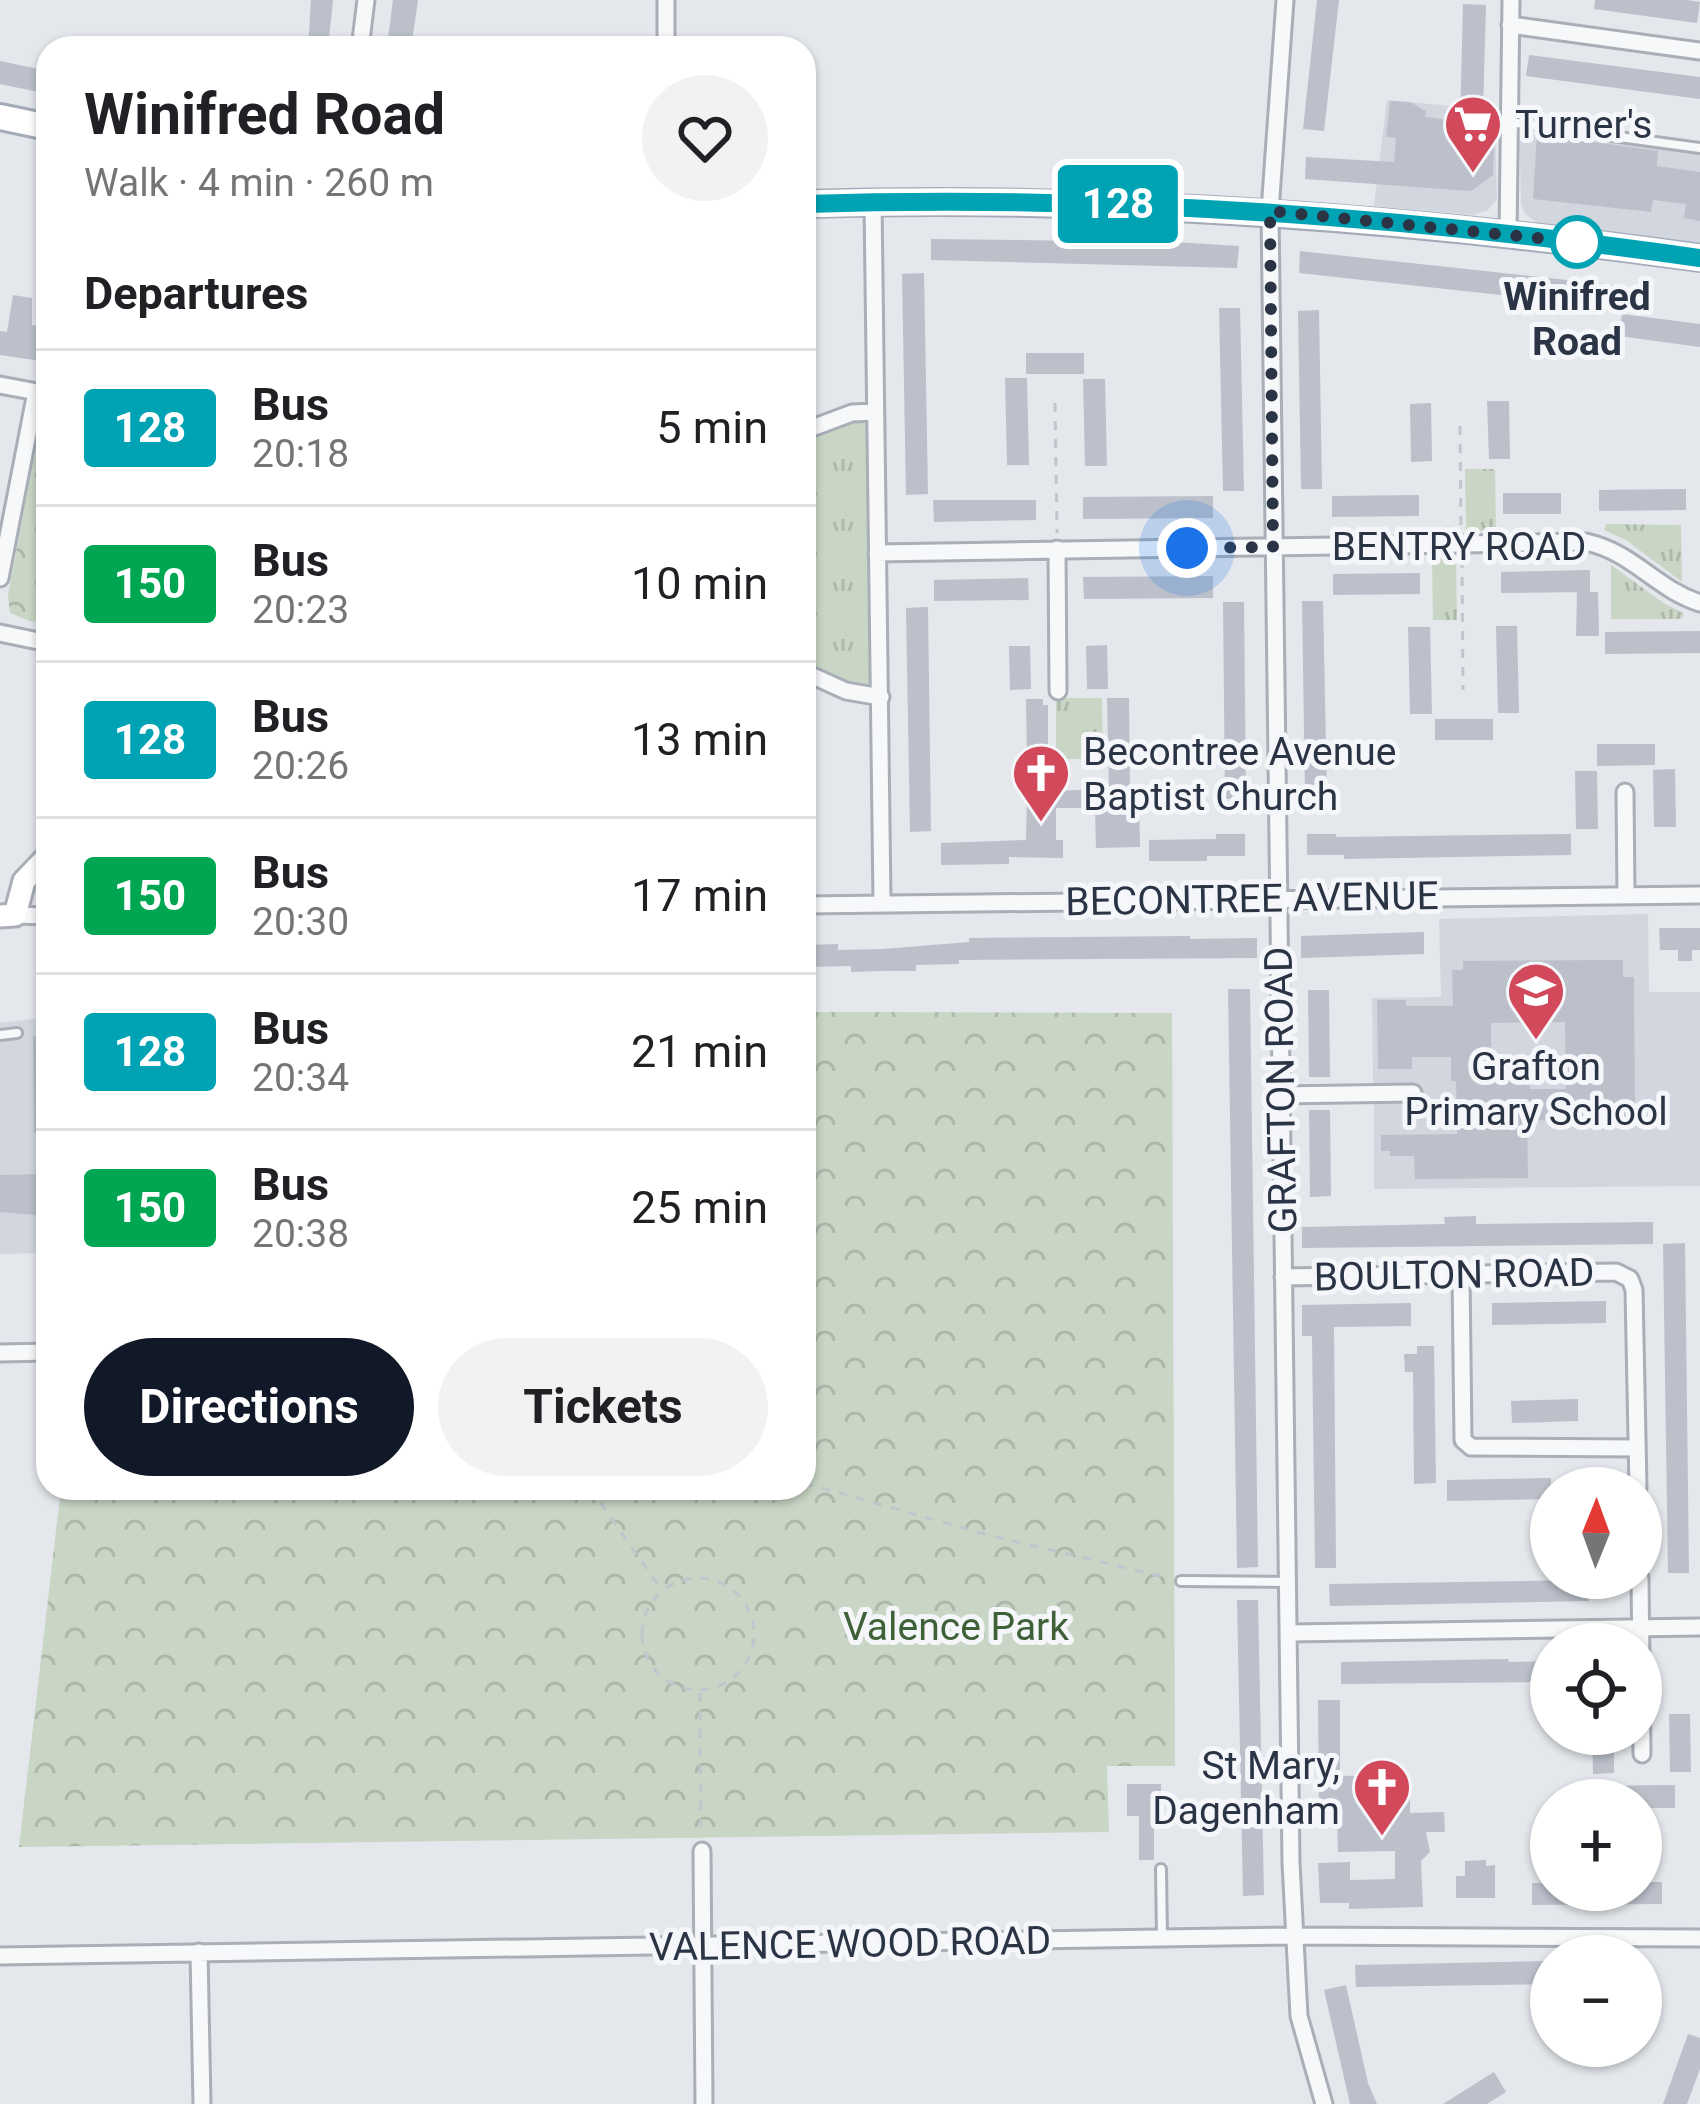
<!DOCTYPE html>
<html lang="en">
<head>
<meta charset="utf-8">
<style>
  body { margin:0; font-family:Roboto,sans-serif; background:#f2f2f2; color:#202124; height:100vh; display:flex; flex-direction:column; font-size:45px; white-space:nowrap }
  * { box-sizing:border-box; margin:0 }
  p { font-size:39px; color:#757577 }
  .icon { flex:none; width:66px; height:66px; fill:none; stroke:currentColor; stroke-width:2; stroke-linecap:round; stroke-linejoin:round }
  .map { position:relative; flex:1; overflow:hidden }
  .side { position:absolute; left:36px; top:36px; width:780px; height:1464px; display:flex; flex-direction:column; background:#fff; border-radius:36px; box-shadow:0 3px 9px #0004 }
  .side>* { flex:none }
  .badge { padding:0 24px; border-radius:9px; font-size:42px; line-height:78px }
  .needle { width:78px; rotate:1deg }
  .fabs { position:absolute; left:1530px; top:1467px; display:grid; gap:24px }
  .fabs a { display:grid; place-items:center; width:132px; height:132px; border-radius:50%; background:#fff; box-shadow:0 3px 9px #0004; font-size:60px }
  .you { position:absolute; width:60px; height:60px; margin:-30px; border:9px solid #fff; border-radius:50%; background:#1a73e8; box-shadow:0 0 0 18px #1a73e833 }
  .map>.badge { position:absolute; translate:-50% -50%; box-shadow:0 0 0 6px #fff }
  h2 { padding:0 48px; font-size:45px; line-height:108px }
  .round { display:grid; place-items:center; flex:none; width:126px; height:126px; border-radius:63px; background:#f2f2f2 }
  .summary { display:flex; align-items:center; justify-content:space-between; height:204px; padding:0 48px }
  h1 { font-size:57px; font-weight:700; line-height:90px }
  .button { display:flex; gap:24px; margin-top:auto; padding:24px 48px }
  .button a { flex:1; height:138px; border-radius:72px; background:#111827; color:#fff; font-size:48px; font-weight:700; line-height:138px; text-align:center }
  .button a+a { background:#f2f2f2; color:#202124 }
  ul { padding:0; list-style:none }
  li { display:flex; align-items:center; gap:36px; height:156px; padding:0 48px; border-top:3px solid #e0e0e0 }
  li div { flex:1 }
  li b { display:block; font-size:45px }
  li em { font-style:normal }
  li .badge { min-width:132px; font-weight:700; text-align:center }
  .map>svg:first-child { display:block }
  .built { fill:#d2d6de }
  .grass { fill:url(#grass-tufts) }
  .forest { fill:url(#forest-crowns) }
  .building { fill:#bbc0ca; fill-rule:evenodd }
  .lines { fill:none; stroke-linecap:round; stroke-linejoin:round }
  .lane-casing { stroke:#a9aeb7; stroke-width:14 }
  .street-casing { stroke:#a9aeb7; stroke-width:21 }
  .secondary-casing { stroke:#a9aeb7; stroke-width:27 }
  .primary-casing { stroke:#a3abb8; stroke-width:30 }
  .path { stroke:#c2c5cb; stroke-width:3; stroke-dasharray:9 9; stroke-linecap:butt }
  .lane { stroke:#f7f8fa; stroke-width:8 }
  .street { stroke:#f7f8fa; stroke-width:15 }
  .secondary { stroke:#fff; stroke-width:21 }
  .primary { stroke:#fff; stroke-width:24 }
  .line-casing { stroke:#fff; stroke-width:27 }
  .line { stroke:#00a3b4; stroke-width:18 }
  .walk { stroke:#2b3445; stroke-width:12; stroke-dasharray:0 21.6 }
  .stop-dot { fill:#fff; stroke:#00a3b4; stroke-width:6 }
  .labels { text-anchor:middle; stroke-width:10; stroke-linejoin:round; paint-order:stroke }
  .poi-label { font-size:39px; fill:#2b3445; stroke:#f4f6f9; text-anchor:start }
  .stop-label { font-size:39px; font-weight:bold; fill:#2b3445; stroke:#f4f6f9 }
  .street-label { font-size:39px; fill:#2b3445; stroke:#f4f6f9 }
  .park-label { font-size:39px; fill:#3f6138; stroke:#f4f6f9 }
</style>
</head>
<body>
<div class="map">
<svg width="1700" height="2104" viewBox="0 0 1700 2104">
  <defs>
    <pattern id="grass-tufts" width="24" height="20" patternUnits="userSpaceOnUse" patternTransform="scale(3)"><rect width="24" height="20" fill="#c9d6c5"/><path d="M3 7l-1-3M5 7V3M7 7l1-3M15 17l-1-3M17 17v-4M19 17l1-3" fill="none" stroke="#adb8ab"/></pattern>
    <pattern id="forest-crowns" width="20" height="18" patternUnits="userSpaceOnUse" patternTransform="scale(3)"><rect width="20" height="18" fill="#c9d6c5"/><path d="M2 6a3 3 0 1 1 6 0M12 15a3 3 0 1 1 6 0" fill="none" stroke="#adb8ab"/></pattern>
  </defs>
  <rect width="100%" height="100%" fill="#e4e7ec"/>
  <path class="built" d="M1387 100 1495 110 1497 199 1488 210 1474 215 1374 206Z
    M1519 114 1700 144V245L1537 223 1525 214 1521 204Z
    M1648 914 1649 992H1700V1186L1374 1189V1100H1289L1288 1087 1373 1085 1372 998 1441 997 1439 919Z
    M48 1017V1253L0 1254V1023Z"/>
  <path class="grass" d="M875 412 881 697 804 672V431Z
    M1465 469H1495L1496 531H1466Z
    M1606 524 1681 525 1682 582 1626 540 1604 530Z
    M1432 557H1456L1457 620H1433Z
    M1611 565 1665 604 1684 613 1681 619H1611Z
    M1056 698H1102L1103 759H1056Z"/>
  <path class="forest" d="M48 407V619L32 622 10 613 8 595 42 412Z
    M804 1012 1172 1013 1175 1766H1107L1109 1832 19 1847 61 1488H804Z"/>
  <path class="building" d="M311 0H333L328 48H308Z
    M393 0H418L411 48 387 46Z
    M1317 0H1339L1324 131 1303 129Z
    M1595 0H1687L1700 2 1697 23 1594 9Z
    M1463 4 1486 5 1482 147 1494 148 1493 175 1471 191 1305 179 1306 157 1394 162 1396 138 1386 137 1390 101 1410 102 1426 111 1425 117 1460 121Z
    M1529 55 1700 77V99L1526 76Z
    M0 61 48 71V94L0 84Z
    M1537 134 1658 151 1657 166 1700 172V221L1684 218 1686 204 1653 200 1651 212 1533 199Z
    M931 239 1174 242 1239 246 1237 268 931 260Z
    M1300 251 1622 286 1619 308 1299 273Z
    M924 273 928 494 906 495 902 274Z
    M13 295 32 298V325L48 328V362L0 355V331L7 332Z
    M1219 308H1240L1244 491H1223Z
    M1319 310 1322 489H1301L1298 311Z
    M1622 314 1700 324V347L1619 336Z
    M1026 353H1084V374H1026Z
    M1005 378H1027L1029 465H1007Z
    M1083 379H1105L1107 466H1085Z
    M1487 401H1509L1510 459H1489Z
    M1431 403 1432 461 1411 462 1410 404Z
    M1686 489V510L1599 511V490Z
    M1503 493H1561V514H1503Z
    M1419 495V516L1332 517V496Z
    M1213 496V518L1083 519V497Z
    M933 500H1036V520L934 522Z
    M1590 570V592L1501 593V572Z
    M1420 573V594L1333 595V574Z
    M1213 576V598L1084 599 1083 577Z
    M1028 578 1029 600 934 601V580Z
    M1577 592H1598L1599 636H1576Z
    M1302 601H1323L1327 796H1305Z
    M1223 602H1244L1246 798 1225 799Z
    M928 607 931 831 910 832 906 608Z
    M1496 626H1517L1519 713H1498Z
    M1408 627H1430L1432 714H1410Z
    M1700 631V653L1605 654V632Z
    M1107 645 1108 689H1087L1086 646Z
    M1009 646H1030L1031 689 1010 690Z
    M1107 698H1129L1130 789H1139L1140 847 1096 848 1095 808H1056V840H1063V858L1009 857V864L941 865V843L1026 840 1027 792 1109 789Z
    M1026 699H1043V705H1048V763H1027Z
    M1435 719H1493V740H1435Z
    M1597 744H1655V765L1597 766Z
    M1675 769 1676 827H1654L1653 770Z
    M1575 771H1597L1598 829H1576Z
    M1216 834H1245V856H1207V861H1149V840L1216 839Z
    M1307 834H1336V837L1571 834V855L1344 859V855H1307Z
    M1659 928H1700V950H1692V961H1678V950H1660Z
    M1424 932V954L1301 958V936Z
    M1190 936V939L1257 938V958L959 960V964L916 965V971H883L851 972V966L806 967V945L838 944V950L883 949 969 942V938Z
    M1623 960V977H1634L1635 1123 1527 1120 1528 1178 1415 1179 1414 1156H1390V1151H1381V1135L1457 1134 1456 1081H1451V1057H1412V1069H1378L1377 1000H1406V1006H1453L1452 970H1463V961ZM1565 1022 1566 1089H1530V1074H1521V1055H1491V1023Z
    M1228 989H1250L1258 1567 1237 1568Z
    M1308 990H1329L1330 1077H1309Z
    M48 1035V1133H34L33 1036Z
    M1309 1110H1330L1331 1196 1310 1197Z
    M48 1174V1216L0 1212V1175Z
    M1476 1216V1224L1653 1222V1244L1302 1248V1227L1445 1224 1444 1217Z
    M1685 1243 1689 1573H1668L1663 1244Z
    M1606 1301V1323L1492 1325V1303Z
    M1411 1303V1326L1334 1327 1336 1568H1315L1312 1336H1302V1305Z
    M1417 1346H1434L1436 1483 1414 1484 1413 1372H1405L1404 1354H1417Z
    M1578 1399V1421L1512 1423 1511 1401Z
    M1551 1478V1499L1447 1501V1480Z
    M1588 1580 1589 1601 1330 1606 1329 1584Z
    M1237 1600H1258L1264 1895 1243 1896Z
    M1508 1659 1509 1662 1551 1661V1682L1341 1684V1662Z
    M1318 1700H1340V1776L1396 1775V1791H1410V1813L1444 1812 1445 1832H1426L1430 1852 1421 1861 1423 1907 1349 1909V1903H1320L1318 1863 1350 1862V1880L1395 1879V1851L1338 1852 1337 1813H1319Z
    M1669 1714H1690L1691 1772H1670Z
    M1592 1734H1614V1773L1593 1774Z
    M1127 1784H1161V1808H1154V1860H1139V1816H1127Z
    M1658 1785H1675V1808H1641V1800H1610V1786Z
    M1486 1860V1866L1495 1865V1898H1456V1876H1465V1861Z
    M1641 1882H1662V1904L1532 1905V1883H1551V1890H1641Z
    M1551 1961V1984L1356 1987 1355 1965Z
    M1346 1985 1368 2083 1377 2104H1350L1324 1990Z
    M1688 2034 1700 2038V2069L1694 2085 1687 2104H1663Z
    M1494 2072 1506 2092 1487 2104H1443Z"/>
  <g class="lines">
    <defs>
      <path id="lane" d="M1510 122 1700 148
        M0 1035 17 1033
        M1181 1581 1286 1582
        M1161 1869 1162 1938"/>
      <path id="street" d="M666 0V48
        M1285 0 1270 211 1291 1863 1299 2016 1324 2104
        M1510 25 1700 51
        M360 48 366 0
        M873 202 882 901
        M1508 234 1511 0
        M0 385 48 394
        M804 431 852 413 875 412
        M1057 549 1058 691
        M877 553 1586 542C1633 552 1656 589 1700 603
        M0 578 36 392
        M0 633 48 643
        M804 672 846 691 881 697
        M1625 792 1626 895
        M804 905 1700 895
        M15 915 48 916
        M1279 1095 1413 1093
        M1461 1275 1463 1440 1471 1447 1637 1448
        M1283 1277 1616 1272 1630 1279 1634 1290 1638 1488
        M0 1353 48 1352
        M1640 1578 1642 1754
        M1289 1633 1700 1627
        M702 1851 704 2104
        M199 1952 202 2104
        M0 1956 1294 1936 1700 1938"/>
      <path id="secondary" d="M0 916 15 915 24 881 48 856"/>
      <path id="primary" d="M0 117 48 127
        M804 204C1104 195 1403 217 1700 258"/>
    </defs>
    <use href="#lane" class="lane-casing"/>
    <use href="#street" class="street-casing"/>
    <use href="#secondary" class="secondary-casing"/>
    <use href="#primary" class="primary-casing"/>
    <path class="path" d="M1055 403 1057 533
      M1460 426 1461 526
      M1462 559 1463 690
      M804 1483 988 1535 1168 1578
      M590 1488 661 1589
      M642 1634a56 56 0 1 1 112 0a56 56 0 1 1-112 0Z
      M700 1693 701 1833"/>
    <use href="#lane" class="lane"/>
    <use href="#street" class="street"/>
    <use href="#secondary" class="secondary"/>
    <use href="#primary" class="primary"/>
  </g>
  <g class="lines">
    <defs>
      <path id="line" d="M804 204C1104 194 1403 216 1700 258"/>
    </defs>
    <use href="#line" class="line-casing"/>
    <use href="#line" class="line"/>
    <path class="walk" d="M1187 548 1273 547 1270 211 1577 242"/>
  </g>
  <defs>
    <symbol id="supermarket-pin" viewBox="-11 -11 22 30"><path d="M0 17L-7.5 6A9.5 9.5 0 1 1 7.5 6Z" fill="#d1495b" stroke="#f4f6f9"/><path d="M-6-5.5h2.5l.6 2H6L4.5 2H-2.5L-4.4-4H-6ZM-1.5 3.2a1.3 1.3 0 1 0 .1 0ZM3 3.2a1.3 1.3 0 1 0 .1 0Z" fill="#fff"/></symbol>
    <symbol id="church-pin" viewBox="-11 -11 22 30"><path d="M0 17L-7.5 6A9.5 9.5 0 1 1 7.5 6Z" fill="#d1495b" stroke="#f4f6f9"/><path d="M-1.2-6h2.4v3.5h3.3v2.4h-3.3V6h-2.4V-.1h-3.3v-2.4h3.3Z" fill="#fff"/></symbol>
    <symbol id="school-pin" viewBox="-11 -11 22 30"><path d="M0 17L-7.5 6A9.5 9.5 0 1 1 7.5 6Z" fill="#d1495b" stroke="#f4f6f9"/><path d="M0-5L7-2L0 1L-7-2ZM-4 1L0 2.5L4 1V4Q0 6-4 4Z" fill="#fff"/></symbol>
  </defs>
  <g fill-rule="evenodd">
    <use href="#supermarket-pin" x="1440" y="91" width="66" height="90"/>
    <use href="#church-pin" x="1008" y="740" width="66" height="90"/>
    <use href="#school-pin" x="1503" y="958" width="66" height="90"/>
    <use href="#church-pin" x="1349" y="1754" width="66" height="90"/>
  </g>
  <circle class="stop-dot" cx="1577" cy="242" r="24"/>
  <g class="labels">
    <g class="poi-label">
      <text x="1515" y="138">Turner's</text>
      <text x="1083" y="765">Becontree Avenue<tspan x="1083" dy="45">Baptist Church</tspan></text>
      <text x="1536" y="1080" text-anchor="middle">Grafton<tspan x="1536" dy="45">Primary School</tspan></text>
      <text x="1340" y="1779" text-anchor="end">St Mary,<tspan x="1340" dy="45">Dagenham</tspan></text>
    </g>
    <g class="stop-label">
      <text x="1577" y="310">Winifred<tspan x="1577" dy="45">Road</tspan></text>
    </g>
    <g class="street-label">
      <text x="1459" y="560">BENTRY ROAD</text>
      <text transform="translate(1252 898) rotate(-1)" y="14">BECONTREE AVENUE</text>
      <text transform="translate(1280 1090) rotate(-91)" y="14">GRAFTON ROAD</text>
      <text transform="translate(1454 1274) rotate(-1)" y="14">BOULTON ROAD</text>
      <text transform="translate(850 1943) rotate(-1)" y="14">VALENCE WOOD ROAD</text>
    </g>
    <g class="park-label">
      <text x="956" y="1640">Valence Park</text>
    </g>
  </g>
</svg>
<div class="fabs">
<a><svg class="needle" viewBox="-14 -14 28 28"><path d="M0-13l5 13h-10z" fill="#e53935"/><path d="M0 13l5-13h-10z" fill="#757577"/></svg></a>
<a><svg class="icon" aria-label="locate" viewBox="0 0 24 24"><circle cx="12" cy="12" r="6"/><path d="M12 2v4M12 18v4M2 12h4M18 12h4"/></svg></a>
<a>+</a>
<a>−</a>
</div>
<div class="you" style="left:1187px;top:548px"></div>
<b class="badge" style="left:1118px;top:204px;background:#00a3b4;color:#fff">128</b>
<section class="side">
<div class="summary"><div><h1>Winifred Road</h1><p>Walk · 4 min · 260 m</p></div><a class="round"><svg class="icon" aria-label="heart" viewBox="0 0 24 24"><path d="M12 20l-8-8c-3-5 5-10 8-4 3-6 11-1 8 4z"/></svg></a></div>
<h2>Departures</h2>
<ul>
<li><span class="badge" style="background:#00a3b4;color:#fff">128</span><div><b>Bus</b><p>20:18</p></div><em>5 min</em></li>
<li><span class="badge" style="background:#00a651;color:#fff">150</span><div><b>Bus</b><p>20:23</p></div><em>10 min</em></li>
<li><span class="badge" style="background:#00a3b4;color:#fff">128</span><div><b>Bus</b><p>20:26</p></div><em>13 min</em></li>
<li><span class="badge" style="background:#00a651;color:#fff">150</span><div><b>Bus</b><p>20:30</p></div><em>17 min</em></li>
<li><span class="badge" style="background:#00a3b4;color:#fff">128</span><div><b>Bus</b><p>20:34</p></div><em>21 min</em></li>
<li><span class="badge" style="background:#00a651;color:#fff">150</span><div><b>Bus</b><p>20:38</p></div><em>25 min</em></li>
</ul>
<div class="button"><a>Directions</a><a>Tickets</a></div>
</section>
</div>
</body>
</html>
